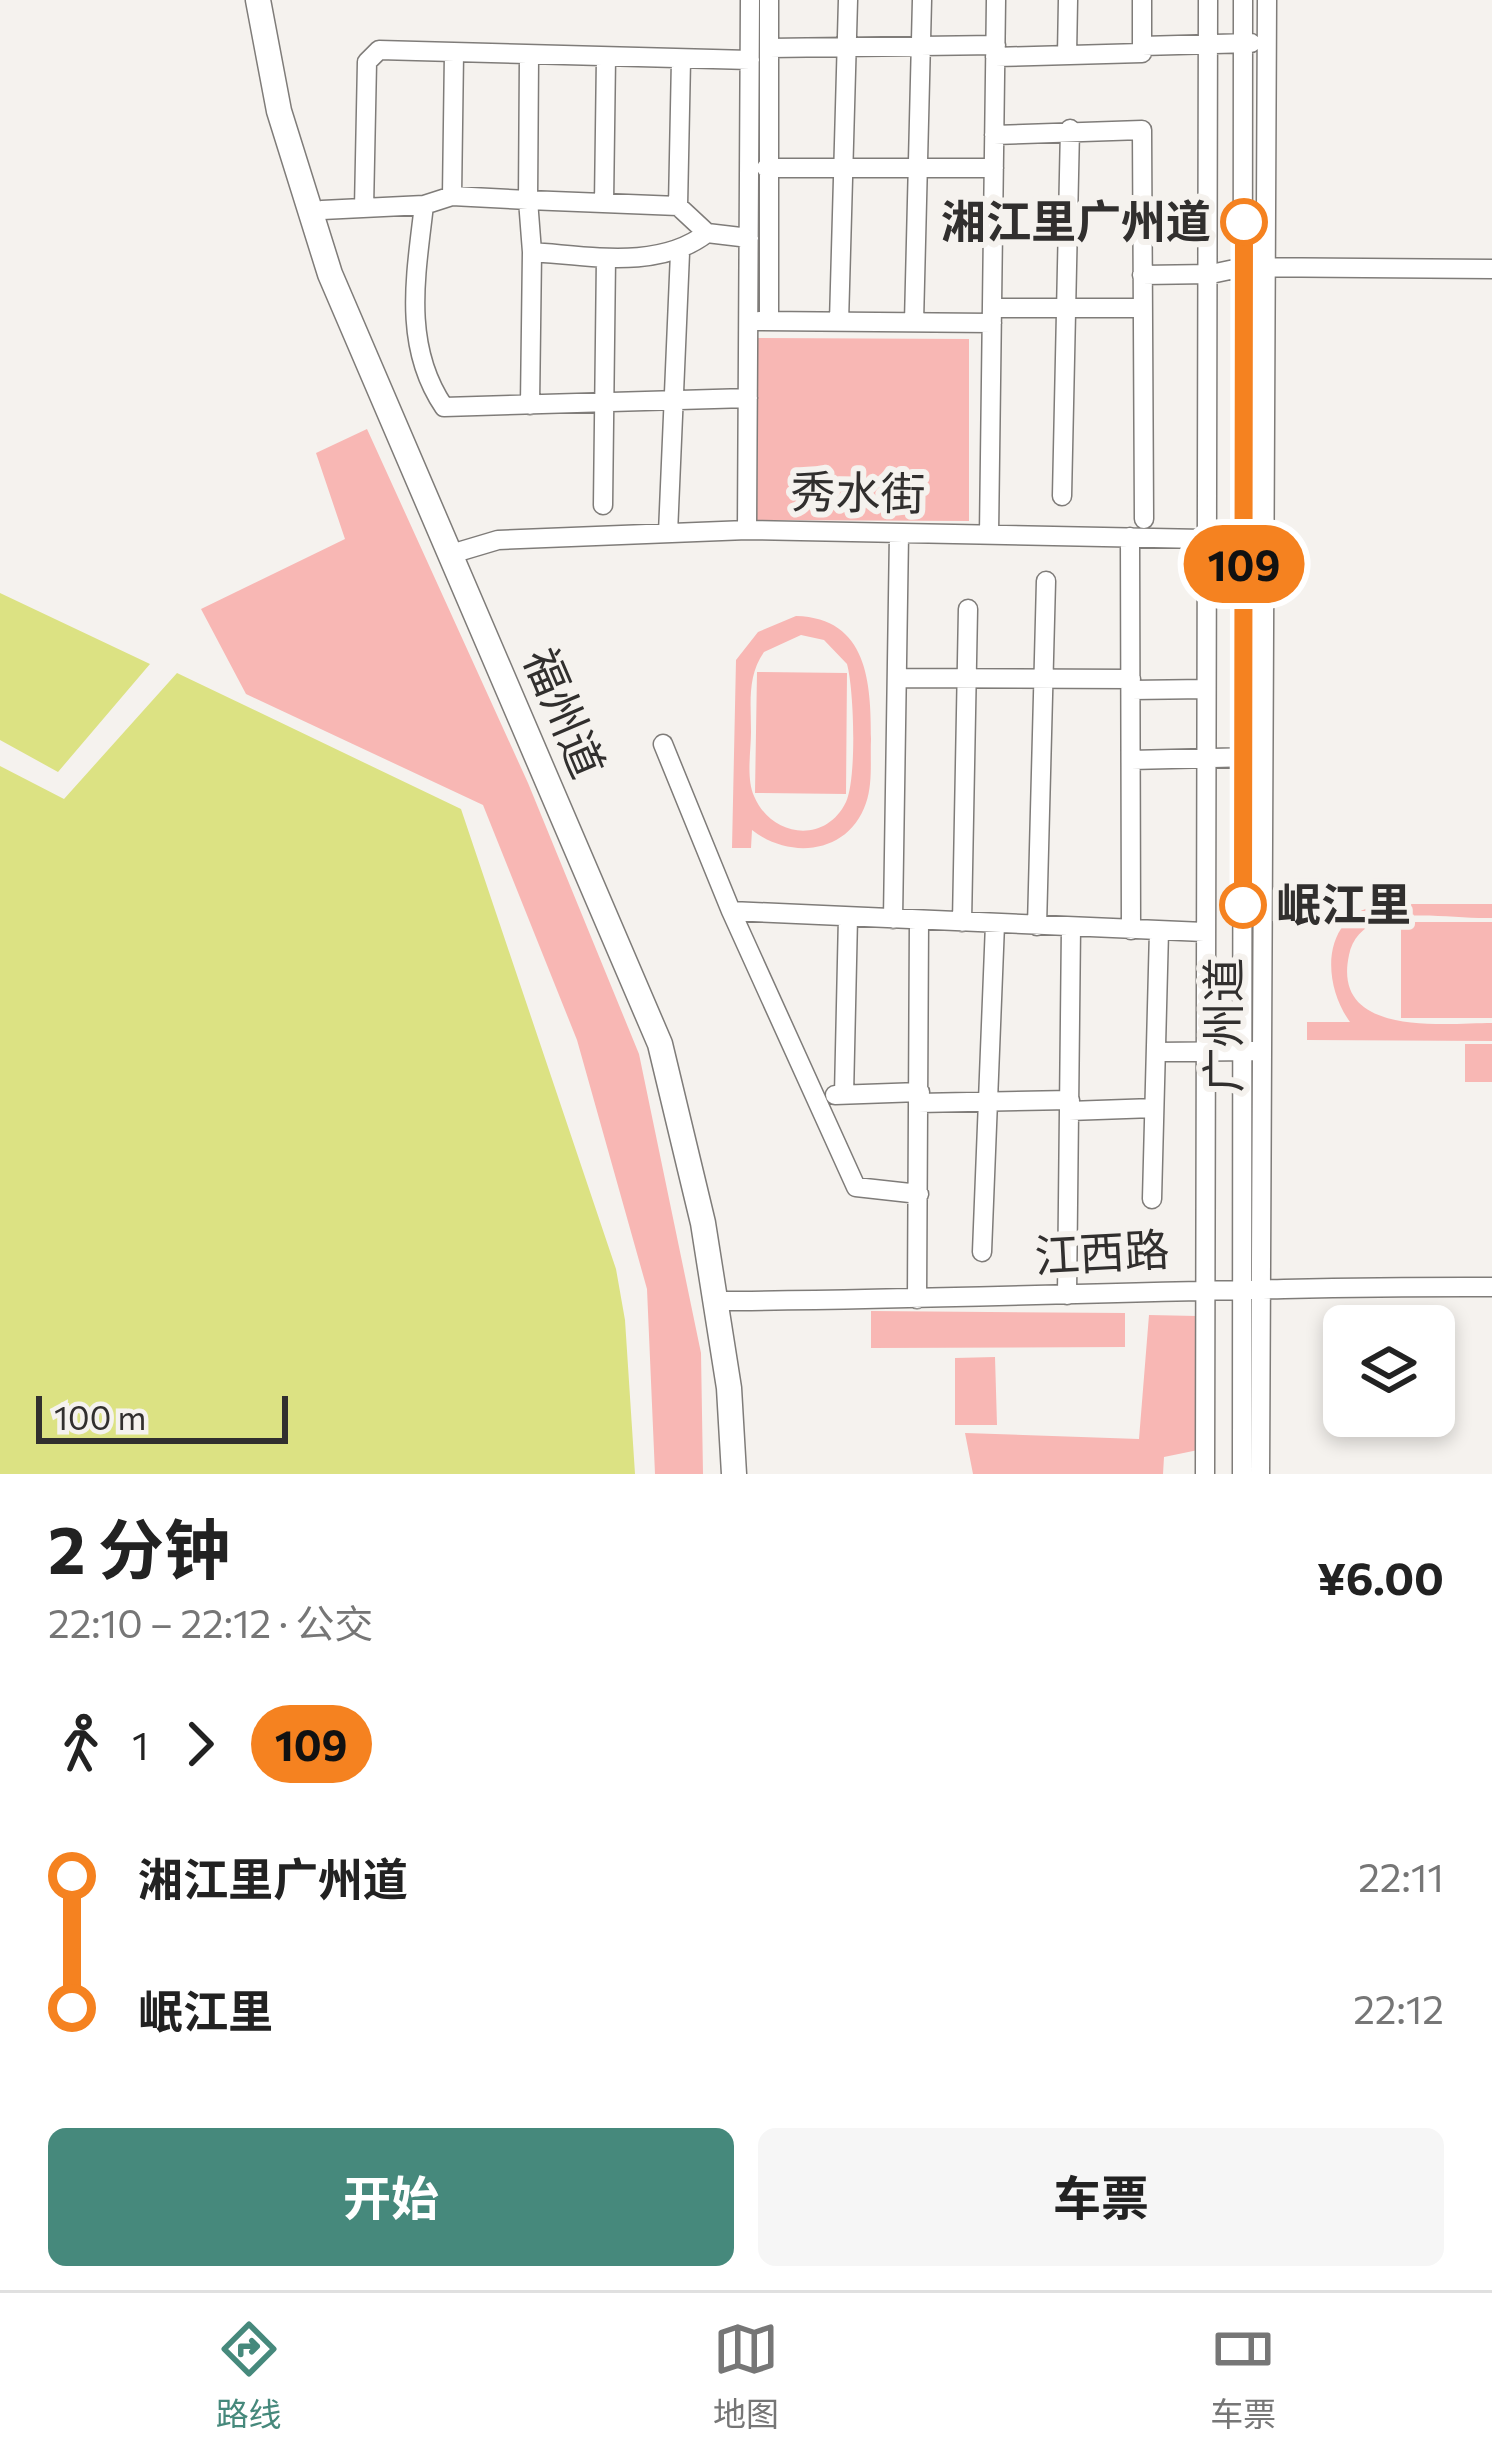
<!DOCTYPE html>
<html lang="zh">
<head>
<meta charset="utf-8">
<style>
  body { margin:0; font-family:Commissioner,"Noto Sans SC",sans-serif; background:#f6f6f6; color:#222; height:100vh; display:flex; flex-direction:column; font-size:45px; white-space:nowrap }
  * { box-sizing:border-box; margin:0 }
  p { font-size:39px; color:#767676 }
  .icon { flex:none; width:66px; height:66px; fill:none; stroke:currentColor; stroke-width:2; stroke-linecap:round; stroke-linejoin:round }
  .map { position:relative; height:1474px; overflow:hidden }
  .side { display:flex; flex-direction:column; background:#fff; flex:1 }
  .side>* { flex:none }
  .badge { padding:0 24px; border-radius:39px; font-size:42px; line-height:78px }
  .buttons { position:absolute; left:1323px; top:1305px; display:grid; gap:24px }
  .buttons a { display:grid; place-items:center; width:132px; height:132px; border-radius:18px; background:#fff; box-shadow:0 6px 18px #0003; font-size:60px }
  .scale { position:absolute; left:36px; bottom:30px; width:252px; box-sizing:border-box; padding-left:12px; border:6px solid #312f2e; border-top:0; font-size:33px; line-height:42px; white-space:nowrap; color:#312f2e; -webkit-text-stroke:9px #f5f2ee; paint-order:stroke }
  .map>.badge { position:absolute; translate:-50% -50%; box-shadow:0 0 0 6px #fff }
  .legs { display:flex; align-items:center; gap:18px; height:132px; padding:0 48px; font-size:39px }
  .legs p { margin-inline-start:auto }
  .headline { display:flex; align-items:center; justify-content:space-between; height:204px; padding:0 48px }
  h1 { font-size:66px; font-weight:700; line-height:90px }
  .primary-button { display:flex; gap:24px; margin-top:auto; padding:24px 48px }
  .primary-button a { flex:1; height:138px; border-radius:18px; background:#46897c; color:#fff; font-size:48px; font-weight:700; line-height:138px; text-align:center }
  .primary-button a+a { background:#f6f6f6; color:#222 }
  ul { padding:0 48px; list-style:none }
  li { display:flex; align-items:center; gap:42px; height:132px; font-size:45px }
  li i { display:grid; place-items:center; width:18px; height:100%; margin:0 15px; background:currentColor }
  li i::after { content:''; width:30px; height:30px; margin:-15px; border:9px solid; border-radius:50%; background:#fff }
  li p { margin-inline-start:auto }
  li:first-child i { background:linear-gradient(#0000 50%,currentColor 0) }
  li:last-child i { background:linear-gradient(currentColor 50%,#0000 0) }
  .tabs { display:flex; justify-content:space-around; align-items:center; height:168px; border-top:3px solid #e0e0e0; background:#fff; font-size:33px; color:#767676 }
  .tabs a { display:grid; justify-items:center; gap:6px }
  .tabs .active { color:#46897c }
  .map>svg:first-child { display:block }
  .green { fill:#f8b7b4; fill-rule:evenodd }
  .water { fill:#dce283 }
  .lines { fill:none; stroke-linecap:round; stroke-linejoin:round }
  .minor-casing { stroke:#7f7c79; stroke-width:21 }
  .major-casing { stroke:#7f7c79; stroke-width:27 }
  .minor { stroke:#fff; stroke-width:18 }
  .major { stroke:#fff; stroke-width:24 }
  .line-1-casing { stroke:#fff; stroke-width:27 }
  .line-1 { stroke:#f58220; stroke-width:18 }
  .stop-1-dot { fill:#fff; stroke:#f58220; stroke-width:6 }
  .labels { text-anchor:middle; stroke-width:12; stroke-linejoin:round; paint-order:stroke }
  .stop-label { font-size:45px; font-weight:bold; fill:#312f2e; stroke:#f5f2ee; text-anchor:end }
  .street-label { font-size:45px; fill:#312f2e; stroke:#f5f2ee }
</style>
</head>
<body>
<div class="map">
<svg width="1492" height="1474" viewBox="0 0 1492 1474">
  <rect width="100%" height="100%" fill="#f5f2ee"/>
  <path class="green" d="M758 338 969 339V521L757 520Z
    M367 429 528 783 639 1054 701 1353 703 1474H655L647 1289 577 1040 483 805 246 694 201 609 345 539 316 453Z
    M796 616C868 618 871 683 871 739 870 760 873 783 866 803 849 854 790 860 752 830L751 848H732L736 660 758 632ZM801 635 824 640 847 664C854 689 857 778 846 802 825 845 771 837 754 796 746 778 751 751 751 732 751 703 747 676 764 652Z
    M757 672 847 673 846 794 755 793Z
    M1387 904H1492V918C1458 919 1411 910 1379 921 1363 927 1352 939 1349 955 1331 1038 1444 1023 1492 1023V1041L1307 1040V1022H1350C1319 979 1323 909 1387 904Z
    M1401 922H1492V1018H1401Z
    M1465 1044H1492V1082H1465Z
    M871 1311 1125 1313V1347L871 1348Z
    M1149 1315 1197 1316 1198 1450 1164 1457 1163 1474H973L965 1433 1139 1439Z
    M995 1357 997 1425H955V1358Z"/>
  <path class="water" d="M0 593 150 664 58 772 0 740Z
    M177 673 461 809 616 1269 625 1320 635 1474H0V766L64 799Z"/>
  <g class="lines">
    <defs>
      <path id="minor" d="M1142 46 1251 43
        M769 48 996 45
        M1067 55 1068 0
        M529 57 528 200 678 206 707 233
        M995 57 1142 53V0
        M994 135 1142 130 1144 519
        M766 168H994
        M452 196 454 53
        M604 203 606 57
        M424 205C416 275 402 345 444 407L748 398
        M678 206 681 60
        M364 208 367 62 379 50 750 60
        M322 210 424 205 452 196 528 200 532 252C591 256 659 270 707 233L749 238
        M1142 275 1211 274 1244 267 1492 269
        M992 308H1141
        M759 321 992 323
        M769 321V0
        M839 322 848 0
        M914 322 922 0
        M530 405 532 252
        M1062 496 1070 129
        M603 505 606 258
        M747 530 750 0
        M668 533 680 253
        M989 534 996 0
        M1130 537 1131 930
        M451 554 498 540 747 530 1253 540
        M897 678 1131 679
        M1131 690 1206 689
        M663 744 731 911 856 1187 919 1194
        M1131 760 1253 757
        M731 911 1204 932
        M893 919 899 534
        M962 922 968 609
        M1037 926 1046 581
        M1156 1052 1253 1051
        M835 1095 920 1092
        M844 1095 848 917
        M918 1103 1070 1100
        M1069 1111 1154 1108
        M1152 1199 1159 931
        M982 1252 995 924
        M1067 1295 1071 927
        M917 1299 919 920
        M716 1301C975 1300 1233 1286 1492 1287
        M1205 1474 1208 0
        M1242 1474 1243 0
        M1260 1474 1267 0"/>
      <path id="major" d="M258 0 279 111 330 274 660 1044 703 1223 729 1388 734 1474"/>
    </defs>
    <use href="#minor" class="minor-casing"/>
    <use href="#major" class="major-casing"/>
    <use href="#minor" class="minor"/>
    <use href="#major" class="major"/>
  </g>
  <g class="lines">
    <defs>
      <path id="line-1" d="M1243 905 1244 222"/>
    </defs>
    <use href="#line-1" class="line-1-casing"/>
    <use href="#line-1" class="line-1"/>
  </g>
  <g class="stop-1-dot">
    <circle cx="1244" cy="222" r="21"/>
    <circle cx="1243" cy="905" r="21"/>
  </g>
  <g class="labels">
    <g class="stop-label">
      <text x="1211" y="238">湘江里广州道</text>
      <text x="1276" y="921" text-anchor="start">岷江里</text>
    </g>
    <g class="street-label">
      <text transform="translate(858 493) rotate(1)" y="16">秀水街</text>
      <text transform="translate(564 713) rotate(67)" y="16">福州道</text>
      <text transform="translate(1224 1025) rotate(-90)" y="16">广州道</text>
      <text transform="translate(1102 1253) rotate(-3)" y="16">江西路</text>
    </g>
  </g>
</svg>
<div class="buttons">
<a><svg class="icon" aria-label="layers" viewBox="0 0 24 24"><path d="M12 4l9 5-9 5-9-5zM3 14l9 5 9-5"/></svg></a>
</div>
<div class="scale">100 m</div>
<b class="badge" style="left:1244px;top:564px;background:#f58220;color:#111">109</b>
</div>
<section class="side">
<div class="headline"><div><h1>2 分钟</h1><p>22:10 – 22:12 · 公交</p></div><b>¥6.00</b></div>
<div class="legs"><svg class="icon" aria-label="walk" viewBox="0 0 24 24"><circle cx="13" cy="4" r="2"/><path d="M13 8l-2 6 4 7M11 14l-3 7M7 12l3-4h3l4 4"/></svg>1<svg class="icon" aria-label="forward" viewBox="0 0 24 24"><path d="M9 5l7 7-7 7"/></svg><b class="badge" style="background:#f58220;color:#111">109</b></div>
<ul>
<li><i style="color:#f58220"></i><b>湘江里广州道</b><p>22:11</p></li>
<li><i style="color:#f58220"></i><b>岷江里</b><p>22:12</p></li>
</ul>
<div class="primary-button"><a>开始</a><a>车票</a></div>
</section>
<nav class="tabs">
<a class="active"><svg class="icon" aria-label="directions" viewBox="0 0 24 24"><path d="M12 3l9 9-9 9-9-9zM9 14v-3h6M13 9l2 2-2 2"/></svg>路线</a>
<a><svg class="icon" aria-label="map" viewBox="0 0 24 24"><path d="M3 6l6-2 6 2 6-2v14l-6 2-6-2-6 2zM9 4v14M15 6v14"/></svg>地图</a>
<a><svg class="icon" aria-label="tickets" viewBox="0 0 24 24"><path d="M3 7h18v10H3zM15 7v10"/></svg>车票</a>
</nav>
</body>
</html>
